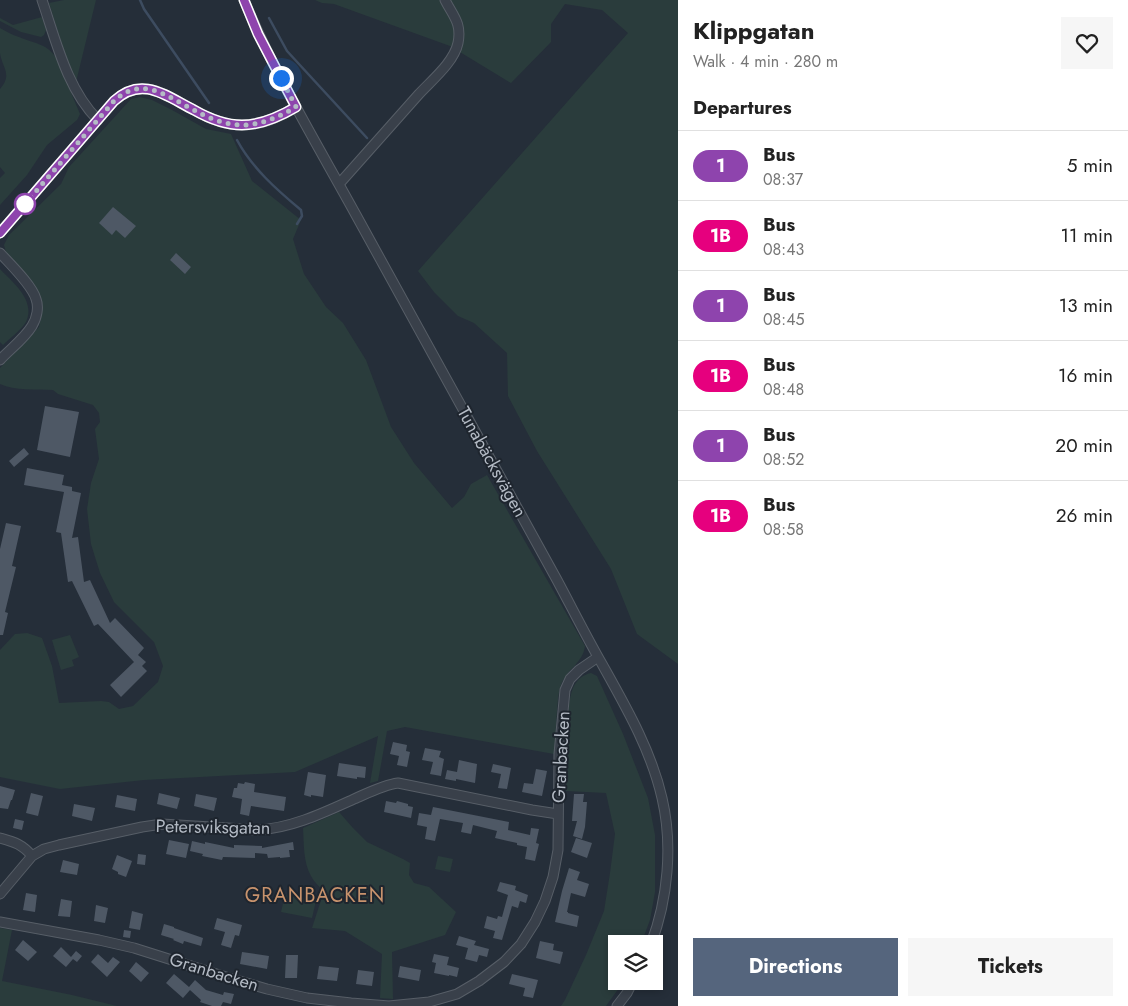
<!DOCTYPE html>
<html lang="en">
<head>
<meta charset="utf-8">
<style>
  body { margin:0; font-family:Jost,sans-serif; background:#f6f6f6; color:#222; height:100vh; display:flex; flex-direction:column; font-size:19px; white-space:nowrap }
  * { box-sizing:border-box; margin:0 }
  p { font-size:16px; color:#767676 }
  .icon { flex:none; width:28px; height:28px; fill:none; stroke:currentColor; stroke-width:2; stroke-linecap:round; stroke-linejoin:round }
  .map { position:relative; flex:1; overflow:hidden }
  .panel { display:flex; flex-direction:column; background:#fff; width:450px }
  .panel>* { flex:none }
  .badge { padding:0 10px; border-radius:16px; font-size:18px; line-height:32px }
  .buttons { position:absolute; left:608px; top:935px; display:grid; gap:10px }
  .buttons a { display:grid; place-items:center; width:55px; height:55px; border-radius:0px; background:#fff; box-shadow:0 2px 8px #0003; font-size:25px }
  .you { position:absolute; width:25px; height:25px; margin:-12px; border:4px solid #fff; border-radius:50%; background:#1a73e8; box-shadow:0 0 0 8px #1a73e833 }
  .map>.badge { position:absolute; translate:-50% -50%; box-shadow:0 0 0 2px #fff }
  h2 { padding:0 15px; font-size:19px; line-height:45px }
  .round { display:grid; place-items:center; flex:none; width:52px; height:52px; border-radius:0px; background:#f6f6f6 }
  .summary { display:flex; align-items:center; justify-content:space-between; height:85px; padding:0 15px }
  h1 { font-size:24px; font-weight:700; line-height:38px }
  .button { display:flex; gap:10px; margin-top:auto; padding:10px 15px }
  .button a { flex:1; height:58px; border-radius:0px; background:#55657d; color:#fff; font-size:20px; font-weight:700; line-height:58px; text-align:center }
  .button a+a { background:#f6f6f6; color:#222 }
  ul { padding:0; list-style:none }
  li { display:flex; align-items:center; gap:15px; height:70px; padding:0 15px; border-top:1px solid #e0e0e0 }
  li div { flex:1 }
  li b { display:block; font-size:19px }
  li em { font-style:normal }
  li .badge { min-width:55px; font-weight:700; text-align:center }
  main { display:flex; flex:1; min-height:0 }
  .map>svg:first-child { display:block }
  .green { fill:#2a3c3c }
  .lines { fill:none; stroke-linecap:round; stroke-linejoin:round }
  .stream { stroke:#3d4c60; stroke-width:2.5 }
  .building { fill:#4e5865 }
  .minor-casing { stroke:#575e67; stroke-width:11 }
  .minor { stroke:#39404a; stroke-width:9 }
  .line-casing { stroke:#fff; stroke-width:11 }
  .line { stroke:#8e44ad; stroke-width:8 }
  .walk { stroke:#b4bbc5; stroke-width:5; stroke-dasharray:0 9 }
  .stop-dot { fill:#fff; stroke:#8e44ad; stroke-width:2.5 }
  .labels { text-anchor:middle; stroke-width:4; stroke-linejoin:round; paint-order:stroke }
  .street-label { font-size:18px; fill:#b4bbc5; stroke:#1e252e }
  .quarter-label { font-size:20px; letter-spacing:1px; fill:#c8936d; stroke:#1e252e }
</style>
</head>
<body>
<main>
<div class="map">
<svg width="678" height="1006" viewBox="0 0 678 1006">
  <rect width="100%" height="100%" fill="#252e39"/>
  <path class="green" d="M64 0H96L76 82 63 48 49 3Z
    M315 0H678V664L637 634 611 569 537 451 508 396 507 353 474 323 458 316 434 292 418 271 628 33 602 10 565 4 551 24V42L511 83 450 46 334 4 322 3Z
    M42 17 46 30 44 35 41 37 21 32 0 21V18L13 25Z
    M0 28C6 31 12 35 19 37 35 44 47 43 57 59L80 114 77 120 47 145 27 175 0 205V178L5 173 0 167V89C13 74 2 68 0 53 0 45 0 36 0 28Z
    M140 97 152 100 172 110 206 129 231 134 252 181 301 220 293 239 304 274 326 307 343 323 366 360 391 427 414 463 452 508 464 497 471 484 487 475 585 646C583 663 567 669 561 685 558 693 558 702 557 711 556 726 555 740 554 754L405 727 387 731 378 781 370 783 378 736 295 772 144 780 60 789 0 777V650L15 634 27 633 42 638 52 666 59 703 101 701 109 702 119 709 133 706 158 682 163 666 154 642 114 602 100 573 91 544 87 509 91 483 99 459 95 429 100 422 99 413 93 405 58 394 53 390C36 389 15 391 0 384V368L39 327 42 312 41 299 36 287 7 256 4 245 9 235 61 184 69 167 131 99Z
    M0 269C13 283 36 300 26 322 22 329 9 339 3 345L0 342Z
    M70 635 79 657 72 660 74 666 61 670 52 640Z
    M591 673 597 676 623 734 648 798 655 835V892L650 920 641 944H616V981H624L606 1006H561L565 1000 586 955 604 911 610 873 615 834 606 793 566 791 569 705C571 691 574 677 591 673Z
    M339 812 353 828 367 842 403 859 410 863 409 875 414 883 429 887 456 912 445 935 392 952 393 999 380 998 382 954 345 931 312 928 324 891C319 886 314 882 311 876 303 862 304 843 303 828Z
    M438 856 453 859 450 872 435 869Z
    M285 895 316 901 312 918 281 912Z
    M0 928 12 930 2 981 72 995 117 1006H0Z"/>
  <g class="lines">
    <path class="stream" d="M140 0 144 9 209 103
      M269 18 287 51 367 138
      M237 140C252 168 277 190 301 210L302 216 297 224"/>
  </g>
  <path class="building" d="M113 207 136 226 125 238 116 230 112 235 99 223Z
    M176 253 191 267 185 274 170 260Z
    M45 406 79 412 70 457 37 450Z
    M24 448 29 454 14 467 9 461Z
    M27 468 64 475 62 485 72 487V491L81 493 72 538 78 537 84 582 90 580 110 623 115 618 144 648 138 655 146 662 142 666 147 671 121 697 110 685 134 662 98 624 94 626 72 581 68 582 61 533 56 532 64 492 24 485Z
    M6 523 21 526 12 566 16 567 5 612 8 613 3 635H0V549Z
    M393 742 407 745 406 751 410 752 407 767 397 765 399 756 390 754Z
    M425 748 441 751 439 757 444 759 441 776 430 774 433 762 422 760Z
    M459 760 477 764 475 783 456 779V781L445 779 447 770 457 772Z
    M339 763 366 767 365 778 357 777V779L337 776Z
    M493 764 511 768 507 789 498 788 501 774 491 772Z
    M536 769 547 771 542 796 522 792 524 783 533 784Z
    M308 772 326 775 323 797 311 795V797L304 795Z
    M245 782 255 784 254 792 286 797 284 811 251 806 249 816 240 814 242 799 232 797 234 788H237L238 783 244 784Z
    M0 786 15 790 12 800H11L8 809 0 808Z
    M31 793 43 796 38 816 26 813Z
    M159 793 180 798 177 809 157 804Z
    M196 794 217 798 214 811 194 806Z
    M574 794H584L583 802H587L585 827 582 839 573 836 577 821H572Z
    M117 795 137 799 135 811 115 807Z
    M386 801 396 803 397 801 408 804V806L413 807 411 818 384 812Z
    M74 804 95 808 92 821 72 816Z
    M433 807 509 822 508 830 530 835 531 828 539 829 536 843 539 844 535 861 525 859 527 847 517 845V843L495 838 497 831 473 825 471 834 461 832 463 823 440 819 435 841 425 839 427 827 417 825 419 813 431 815Z
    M15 819 24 821 22 830 13 828Z
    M576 838 592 843 587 858 571 852Z
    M169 840 189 844 186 858 166 854Z
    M192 841 205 844V842L234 848V845L262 846V848L293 842 294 850H289L290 857 280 858V857L268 858 267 854 255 853V858L223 857 222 860 202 856 203 854 190 851Z
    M138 854 146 855 145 865 137 864Z
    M117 855 132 861 126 877 118 874V872L112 869Z
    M63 860 79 864 77 875 60 872Z
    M569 868 580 872 577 880 589 884 585 897 571 893 567 912H568V913L579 916 577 927 555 922 562 891Z
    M500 882 516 886 515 890 528 895 526 903 520 901 518 908 512 906 502 940 493 938 495 931 484 928 487 916 497 919 498 916 502 917 508 895 497 891Z
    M26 893 37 895 35 912 23 910Z
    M61 899 72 901 70 917 58 916Z
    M96 905 108 908 105 923 94 921Z
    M132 911 143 914 140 930 129 928Z
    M217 918 242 925 239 936 235 935 231 948 221 945 225 932 214 929Z
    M164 924 174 927V928L203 938 201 946 184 941 183 944 173 940 174 939 161 935Z
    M124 930 131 931 130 938 123 937Z
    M459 936 476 941 474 945 489 949 487 957 479 955 477 962 465 959 468 948 456 945Z
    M23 940 37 952 28 961 15 950Z
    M540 941 554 944 553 950 563 952 560 964 536 958Z
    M61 947 71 957 76 951 82 956 77 962 73 959 66 967 53 956Z
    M242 952 269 956 267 969 240 964Z
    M98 954 108 963 113 957 120 962 107 977 91 962Z
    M434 954 449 957 447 965 459 968 457 977 449 975V976L434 973 436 963 432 962Z
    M286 955H298L297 978H285Z
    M136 962 149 973 141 982 129 971Z
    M319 966 339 968 337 981 317 979Z
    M400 966 421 970 419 981 398 977Z
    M358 970 374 972 372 986 356 984Z
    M174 974 189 987 195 980 206 990 223 995 224 992 234 994 231 1004 223 1002 221 1006H212L200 1002 201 1000 190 990 183 998 166 983Z
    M512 974 538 980 533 998 523 996 525 988 509 984Z"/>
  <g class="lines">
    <defs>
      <path id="minor" d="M42 0C56 41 67 89 98 120
        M244 0C275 75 317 144 356 215 423 337 491 458 557 580 572 608 586 636 602 664 626 707 651 750 662 798 673 845 668 899 651 944
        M339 184C366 154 392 124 419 94 432 80 454 62 458 43 462 23 453 16 445 0
        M0 233 114 101C143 75 166 96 194 110 208 118 225 125 242 125 262 125 279 117 296 107
        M0 253C10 264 32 285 36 299 39 307 37 318 32 326 24 339 10 349 0 360
        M0 838C14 842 22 844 32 856
        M0 894 32 856 44 849 59 845 142 827 162 824 258 830C292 828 323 813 354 799 368 793 383 785 398 783L532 810 558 814
        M0 922 99 940 134 948 229 978 267 989 307 998 351 1003 389 1006 429 1002 457 994 479 981 504 962 521 944 535 922 545 901 553 877 558 850 559 754 565 690 570 679 579 670 598 657
        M617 1006 627 993 633 981"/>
    </defs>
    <use href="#minor" class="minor-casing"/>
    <use href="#minor" class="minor"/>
  </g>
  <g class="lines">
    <defs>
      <path id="line" d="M0 233 114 101C142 75 166 96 194 110 208 118 225 125 242 125 261 125 279 117 296 107L258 34 244 0"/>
    </defs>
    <use href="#line" class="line-casing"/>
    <use href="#line" class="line"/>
    <path class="walk" d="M25 204 114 101C142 75 166 96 194 110 208 118 225 125 242 125 261 125 279 117 296 107L281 78"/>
  </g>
  <circle class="stop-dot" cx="25" cy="204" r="10"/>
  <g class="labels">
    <g class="street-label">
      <text transform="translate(492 462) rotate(61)" y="6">Tunabäcksvägen</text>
      <text transform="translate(561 757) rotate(-87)" y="6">Granbacken</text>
      <text transform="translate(213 827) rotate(1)" y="6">Petersviksgatan</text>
      <text transform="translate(214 972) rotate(17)" y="6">Granbacken</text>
    </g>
    <g class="quarter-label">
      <text x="315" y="902">GRANBACKEN</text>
    </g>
  </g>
</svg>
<div class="buttons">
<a><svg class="icon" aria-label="layers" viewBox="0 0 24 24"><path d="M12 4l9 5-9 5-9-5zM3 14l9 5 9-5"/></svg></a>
</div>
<div class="you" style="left:281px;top:78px"></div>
</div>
<section class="panel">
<div class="summary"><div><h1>Klippgatan</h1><p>Walk · 4 min · 280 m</p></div><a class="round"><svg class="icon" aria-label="heart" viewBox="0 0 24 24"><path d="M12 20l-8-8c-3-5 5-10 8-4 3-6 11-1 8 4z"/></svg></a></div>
<h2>Departures</h2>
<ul>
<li><span class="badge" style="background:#8e44ad;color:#fff">1</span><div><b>Bus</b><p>08:37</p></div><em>5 min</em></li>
<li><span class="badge" style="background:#e6007e;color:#fff">1B</span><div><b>Bus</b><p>08:43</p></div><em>11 min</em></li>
<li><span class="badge" style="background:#8e44ad;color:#fff">1</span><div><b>Bus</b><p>08:45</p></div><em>13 min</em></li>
<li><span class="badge" style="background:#e6007e;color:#fff">1B</span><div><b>Bus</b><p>08:48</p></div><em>16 min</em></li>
<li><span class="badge" style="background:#8e44ad;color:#fff">1</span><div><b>Bus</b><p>08:52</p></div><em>20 min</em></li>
<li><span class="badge" style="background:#e6007e;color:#fff">1B</span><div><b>Bus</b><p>08:58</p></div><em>26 min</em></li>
</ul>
<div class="button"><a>Directions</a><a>Tickets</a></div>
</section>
</main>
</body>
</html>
